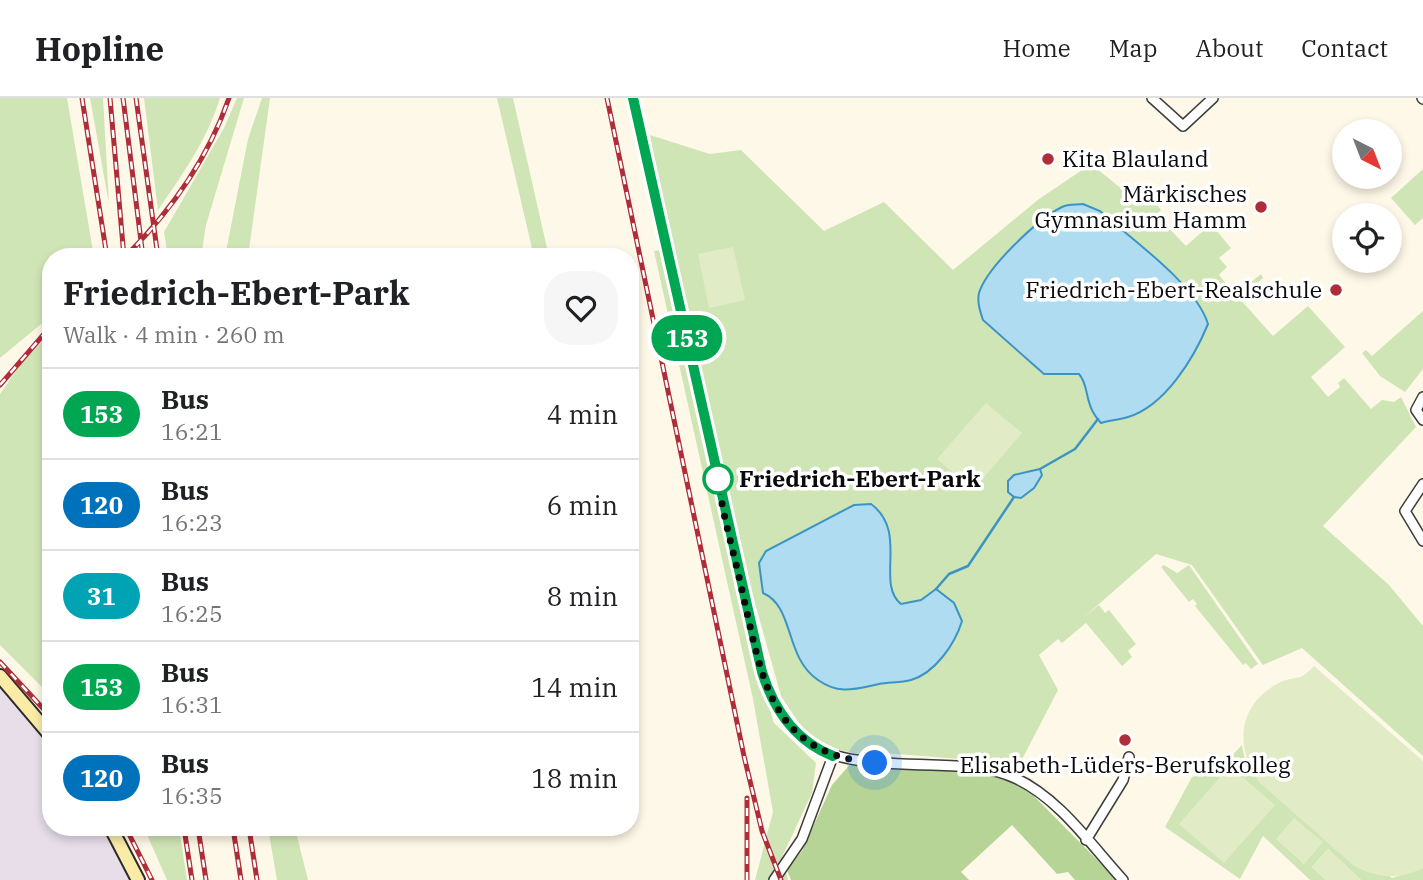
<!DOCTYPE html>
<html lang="en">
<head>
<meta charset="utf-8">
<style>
  body { margin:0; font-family:"IBM Plex Serif",serif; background:#f6f6f6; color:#202124; height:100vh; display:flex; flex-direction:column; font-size:26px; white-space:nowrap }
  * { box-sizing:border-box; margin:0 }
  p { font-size:23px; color:#757577 }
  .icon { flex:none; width:38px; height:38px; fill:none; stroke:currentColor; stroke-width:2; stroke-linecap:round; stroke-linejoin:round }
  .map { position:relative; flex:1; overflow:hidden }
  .drawer { position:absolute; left:42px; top:150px; width:597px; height:588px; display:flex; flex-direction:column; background:#fff; border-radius:28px; box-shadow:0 4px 10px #0003 }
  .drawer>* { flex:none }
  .badge { padding:0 14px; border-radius:23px; font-size:24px; line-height:46px }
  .needle { width:46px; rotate:138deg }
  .controls { position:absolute; left:1332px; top:21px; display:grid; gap:14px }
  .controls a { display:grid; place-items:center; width:70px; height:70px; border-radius:50%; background:#fff; box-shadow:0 4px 10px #0003; font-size:35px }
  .you { position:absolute; width:35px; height:35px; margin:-18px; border:5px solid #fff; border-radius:50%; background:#1a73e8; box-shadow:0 0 0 10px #1a73e833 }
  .map>.badge { position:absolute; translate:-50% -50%; box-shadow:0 0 0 4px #fff }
  .round { display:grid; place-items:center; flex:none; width:74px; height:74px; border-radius:28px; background:#f6f6f6 }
  .headline { display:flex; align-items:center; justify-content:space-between; height:119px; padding:0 21px }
  h1 { font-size:33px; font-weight:700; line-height:52px }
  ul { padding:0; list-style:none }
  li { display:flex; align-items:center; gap:21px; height:91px; padding:0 21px; border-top:2px solid #e0e0e0 }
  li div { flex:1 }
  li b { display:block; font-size:26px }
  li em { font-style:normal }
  li .badge { min-width:77px; font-weight:700; text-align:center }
  header { display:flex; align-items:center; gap:42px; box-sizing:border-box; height:98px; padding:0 35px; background:#fff; border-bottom:2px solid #e0e0e0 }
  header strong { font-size:33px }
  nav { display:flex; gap:38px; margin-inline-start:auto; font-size:24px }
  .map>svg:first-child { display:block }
  .industrial { fill:#e7dee9 }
  .green { fill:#d0e5b5; fill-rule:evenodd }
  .forest { fill:#b5d495 }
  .pitch { fill:#e1ecc6 }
  .water { fill:#b0dcf1; stroke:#3c94c4; stroke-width:2 }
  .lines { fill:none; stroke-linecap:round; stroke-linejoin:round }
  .stream { stroke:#3c94c4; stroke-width:2.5 }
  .street-casing { stroke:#3d3d3d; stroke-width:12 }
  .secondary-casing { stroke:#2c2c2c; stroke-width:16 }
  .street { stroke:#fff; stroke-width:9 }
  .secondary { stroke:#faeca7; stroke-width:12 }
  .rail-casing { stroke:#af2c39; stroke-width:5 }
  .rail { stroke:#fff; stroke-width:2.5; stroke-dasharray:8; stroke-linecap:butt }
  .line-casing { stroke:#fff; stroke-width:16 }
  .line { stroke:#00a651; stroke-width:10 }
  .walk { stroke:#0a0a0a; stroke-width:7; stroke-dasharray:0 12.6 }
  .poi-dot { fill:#af2c39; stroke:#fff; stroke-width:2.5 }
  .stop-dot { fill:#fff; stroke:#00a651; stroke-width:3.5 }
  .labels { text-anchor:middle; stroke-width:7; stroke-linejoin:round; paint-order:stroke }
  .poi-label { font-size:23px; fill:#0a0a0a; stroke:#fff; text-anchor:end }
  .stop-label { font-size:23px; font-weight:bold; fill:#0a0a0a; stroke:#fff; text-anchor:start }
</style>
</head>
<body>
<header>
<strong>Hopline</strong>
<nav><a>Home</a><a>Map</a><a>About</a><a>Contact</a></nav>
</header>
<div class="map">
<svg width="1423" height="782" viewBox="0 0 1423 782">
  <rect width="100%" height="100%" fill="#fef8e8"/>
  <path class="industrial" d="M0 583 51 639V730H112L138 782H0Z"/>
  <path class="green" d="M0 0H67L94 159H51V218L0 260Z
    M90 0H103L109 106Z
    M144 0H220C207 42 183 76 158 112Z
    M237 0H244L206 127 201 159H168L164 134 224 30Z
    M262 0H270L248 159H225L248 41Z
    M497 0H513L549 159H534Z
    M650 37 710 56 741 52 824 133 884 104 953 172 1039 101 1091 66 1133 100 1144 90 1161 112 1156 117 1186 148 1211 126 1231 150 1219 160 1227 169 1219 177 1236 197 1261 176 1263 180 1240 201 1273 238 1308 208 1345 249 1311 279 1328 299 1340 289 1338 285 1344 280 1371 311 1382 302 1394 304 1401 299 1416 329 1323 428 1389 487 1423 528V658L1302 550 1263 567 1192 467 1156 456 1083 520 1099 507 1105 515 1109 512 1136 546 1128 553 1132 559 1122 568 1086 525 1062 545 1058 541 1039 557 1058 592 1016 673 985 663 884 655 872 658 842 653 820 644 803 631 781 598 697 298Z
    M1423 71V120L1415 127 1391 100Z
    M660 152 757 568 774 625 816 665 812 695 782 759 788 782H755L773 714 753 601 654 153Z
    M1423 213V271L1405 294 1380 278 1362 255 1366 252 1372 258Z
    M51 234V598L0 547V296L21 266Z
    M1164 467 1177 475 1189 467 1258 566 1251 571 1246 565 1243 567 1195 508 1197 506 1193 501 1189 504 1161 469Z
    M1242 647 1244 658 1392 780 1423 770V782H1361L1328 751 1312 769 1326 782H1310L1263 738 1240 781 1165 729 1192 679 1222 668ZM1295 720 1304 766 1277 741Z
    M144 730H179L187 782H167Z
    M268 730H295L308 782H277Z"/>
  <path class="forest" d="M853 663 973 668 1017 681 1117 782H1075L1068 774 1057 776 1012 727 961 774 969 782H791L787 772 802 753 832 687Z"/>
  <path class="pitch" d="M733 149 745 202 709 210 698 156Z
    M986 305 1022 335 973 392 937 361Z
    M1314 568 1423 663V770C1399 782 1377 780 1354 768L1259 684C1235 650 1237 608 1277 586 1295 576 1298 586 1314 568Z
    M1230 668 1275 707 1224 765 1179 726Z
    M1294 720 1323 744 1304 766 1276 741Z
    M1328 751 1361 782H1326L1312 769Z"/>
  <path class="water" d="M1083 106 1100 113C1131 141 1196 186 1208 226 1194 260 1165 308 1128 319 1119 322 1110 322 1101 325 1083 306 1090 288 1079 276H1044L983 222C980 213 977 204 979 195 987 169 1038 121 1062 109 1068 106 1077 107 1083 106Z
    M1040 371 1042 377 1034 390 1021 400 1014 399 1008 394V383L1014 377Z
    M871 406C909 434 875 485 901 506L921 502 936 491 954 505 962 523C955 546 935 575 911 582 900 585 889 584 879 586 855 591 839 597 818 582 784 559 795 509 763 495L759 465 766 453 854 407Z"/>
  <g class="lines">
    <path class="stream" d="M1040 371 1075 351 1098 321
      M936 491 949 476 968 468 1014 399"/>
    <defs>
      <path id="street" d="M633 0 752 535C784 657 812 664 932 667 961 668 989 668 1015 680 1059 700 1091 747 1123 782
        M1152 0 1183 28 1213 0
        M1422 0 1423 1
        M1423 299 1416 312 1423 322
        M1423 386 1405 413 1423 443
        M1086 742 1123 682 1129 659
        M774 782 802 741 833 658"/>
      <path id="secondary" d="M0 578 51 638
        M111 730 138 782"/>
    </defs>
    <use href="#street" class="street-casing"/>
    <use href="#secondary" class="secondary-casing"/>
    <use href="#street" class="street"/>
    <use href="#secondary" class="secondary"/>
    <defs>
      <path id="rail" d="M82 0 107 159
        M110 0 124 159
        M123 0 143 159
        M136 0 158 159
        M607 0 744 658 762 733 781 782
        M125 159C170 114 208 61 229 0
        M0 287 51 228
        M0 564 51 619
        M126 730 152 782
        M184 730 192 782
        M198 730 206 782
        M233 730 241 782
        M249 730 257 782
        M747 782V700"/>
    </defs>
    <use href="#rail" class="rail-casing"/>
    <use href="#rail" class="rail"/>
  </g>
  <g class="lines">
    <defs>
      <path id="line" d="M633 0 762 574C774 612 795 643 833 658"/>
    </defs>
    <use href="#line" class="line-casing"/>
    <use href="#line" class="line"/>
    <path class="walk" d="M718 381C723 420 735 458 743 497 763 583 770 655 875 665"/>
  </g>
  <g class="poi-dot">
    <circle cx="1048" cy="61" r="7"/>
    <circle cx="1261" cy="109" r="7"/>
    <circle cx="1336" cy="192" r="7"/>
    <circle cx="1125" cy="642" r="7"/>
  </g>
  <circle class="stop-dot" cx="718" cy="381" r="14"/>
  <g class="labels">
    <g class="poi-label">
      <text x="1062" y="69" text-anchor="start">Kita Blauland</text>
      <text x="1247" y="104">Märkisches<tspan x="1247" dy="26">Gymnasium Hamm</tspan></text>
      <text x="1322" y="200">Friedrich-Ebert-Realschule</text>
      <text x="1125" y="675" text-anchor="middle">Elisabeth-Lüders-Berufskolleg</text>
    </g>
    <g class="stop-label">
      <text x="739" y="389">Friedrich-Ebert-Park</text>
    </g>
  </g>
</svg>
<div class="controls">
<a><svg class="needle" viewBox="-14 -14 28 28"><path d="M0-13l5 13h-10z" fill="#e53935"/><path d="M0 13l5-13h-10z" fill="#757577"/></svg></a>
<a><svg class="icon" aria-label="locate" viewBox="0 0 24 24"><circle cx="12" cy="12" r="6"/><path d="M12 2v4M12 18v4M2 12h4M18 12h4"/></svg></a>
</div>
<div class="you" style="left:875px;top:665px"></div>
<b class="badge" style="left:687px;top:240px;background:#00a651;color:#fff">153</b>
<section class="drawer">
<div class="headline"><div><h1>Friedrich-Ebert-Park</h1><p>Walk · 4 min · 260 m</p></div><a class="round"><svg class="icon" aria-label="heart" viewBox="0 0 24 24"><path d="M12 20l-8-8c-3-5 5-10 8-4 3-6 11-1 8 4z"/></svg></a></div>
<ul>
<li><span class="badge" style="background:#00a651;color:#fff">153</span><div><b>Bus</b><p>16:21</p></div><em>4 min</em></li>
<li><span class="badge" style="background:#0072bc;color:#fff">120</span><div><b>Bus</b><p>16:23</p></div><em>6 min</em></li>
<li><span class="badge" style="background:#00a3b4;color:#fff">31</span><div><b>Bus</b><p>16:25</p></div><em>8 min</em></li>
<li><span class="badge" style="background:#00a651;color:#fff">153</span><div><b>Bus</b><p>16:31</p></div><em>14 min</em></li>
<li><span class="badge" style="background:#0072bc;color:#fff">120</span><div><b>Bus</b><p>16:35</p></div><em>18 min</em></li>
</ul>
</section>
</div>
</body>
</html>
